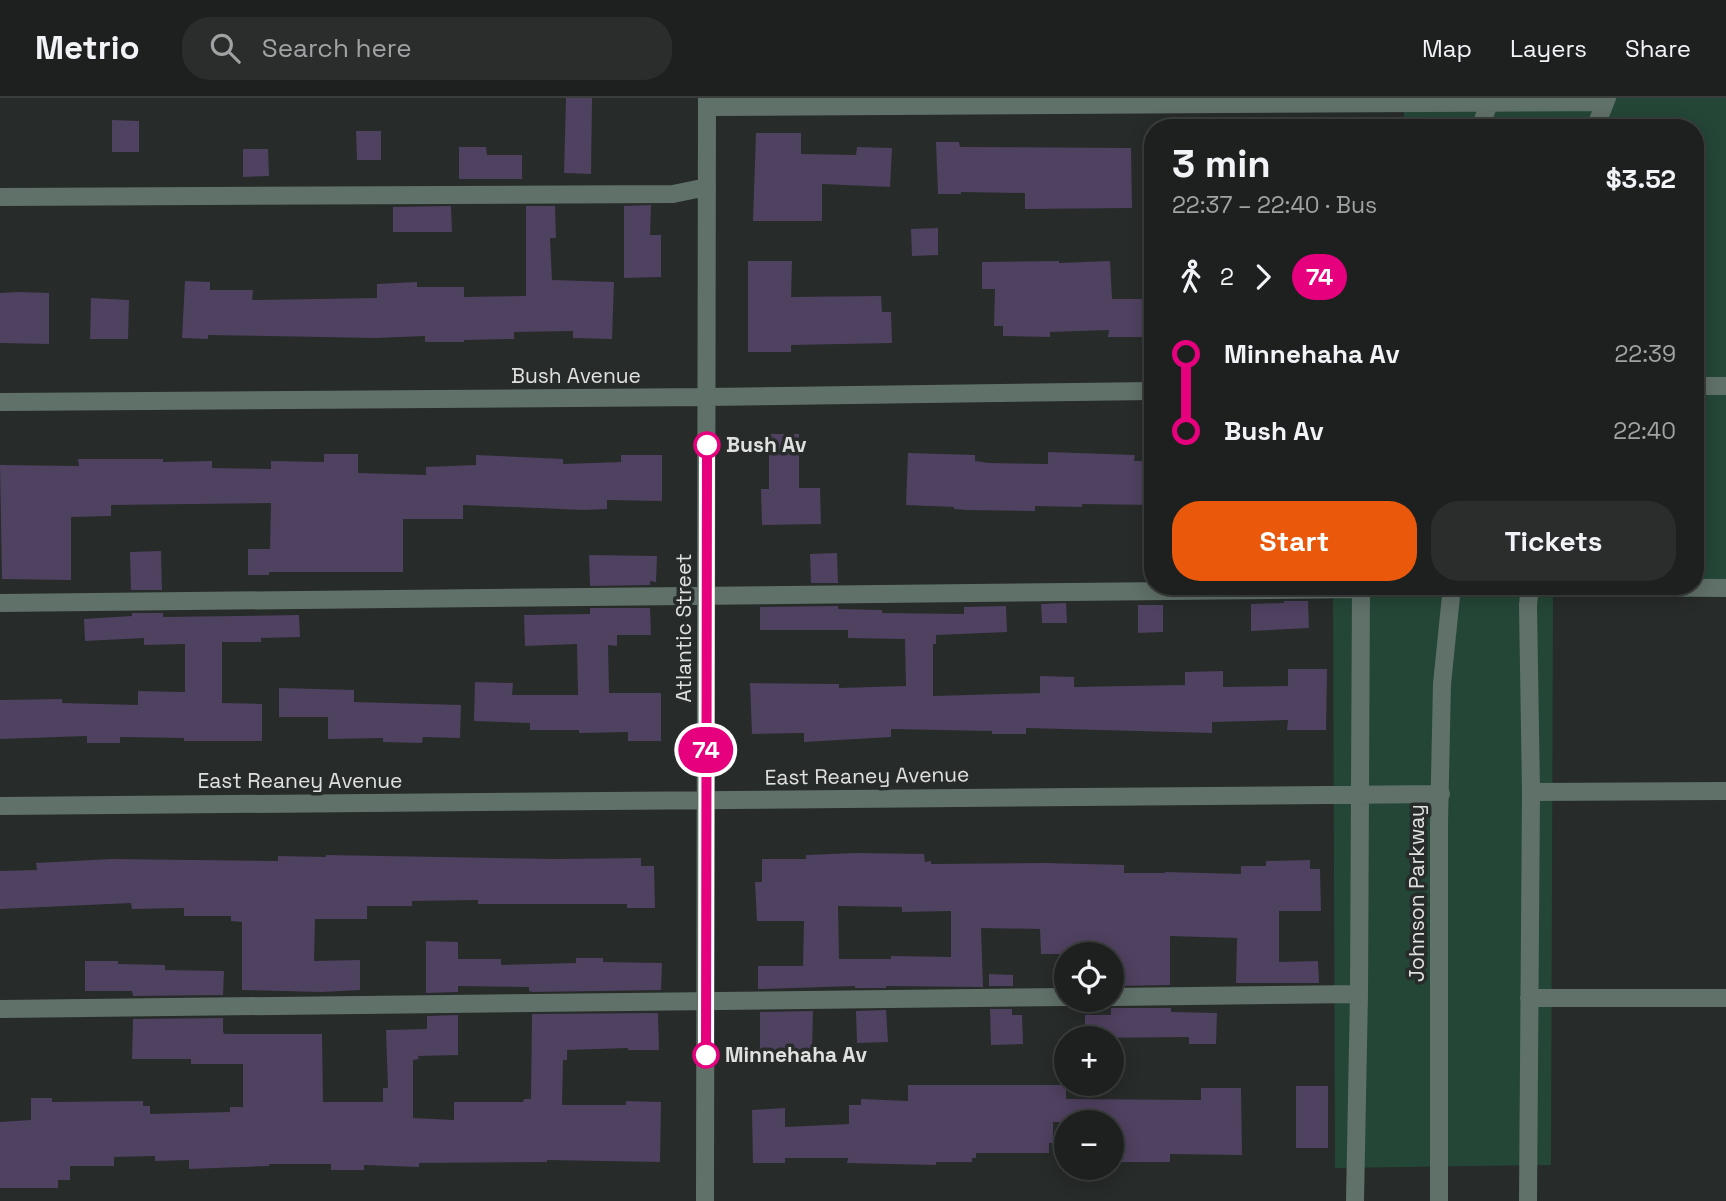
<!DOCTYPE html>
<html lang="en">
<head>
<meta charset="utf-8">
<style>
  body { margin:0; font-family:"Space Grotesk",sans-serif; background:#2a2d2c; color:#f1f3f6; height:100vh; display:flex; flex-direction:column; font-size:26px; white-space:nowrap }
  * { box-sizing:border-box; margin:0 }
  p { font-size:23px; color:#a0a3a4 }
  .icon { flex:none; width:38px; height:38px; fill:none; stroke:currentColor; stroke-width:2; stroke-linecap:round; stroke-linejoin:round }
  .map { position:relative; flex:1; overflow:hidden }
  .panel { position:absolute; left:1144px; top:21px; width:560px; height:476px; display:flex; flex-direction:column; background:#1d201f; border-radius:28px; box-shadow:0 4px 18px #0003,0 0 0 2px #3b3e3d }
  .panel>* { flex:none }
  .badge { padding:0 14px; border-radius:23px; font-size:24px; line-height:46px }
  .buttons { position:absolute; left:1054px; top:844px; display:grid; gap:14px }
  .buttons a { display:grid; place-items:center; width:70px; height:70px; border-radius:50%; background:#1d201f; box-shadow:0 4px 18px #0003,0 0 0 2px #3b3e3d; font-size:35px }
  .map>.badge { position:absolute; translate:-50% -50%; box-shadow:0 0 0 4px #fff }
  .legs { display:flex; align-items:center; gap:10px; height:77px; padding:0 28px; font-size:23px }
  .legs p { margin-inline-start:auto }
  .summary { display:flex; align-items:center; justify-content:space-between; height:119px; padding:0 28px }
  h1 { font-size:38px; font-weight:700; line-height:52px }
  .cta { display:flex; gap:14px; margin-top:auto; padding:14px 28px }
  .cta a { flex:1; height:80px; border-radius:28px; background:#ea580c; color:#fff; font-size:28px; font-weight:700; line-height:80px; text-align:center }
  .cta a+a { background:#2a2d2c; color:#f1f3f6 }
  ul { padding:0 28px; list-style:none }
  li { display:flex; align-items:center; gap:24px; height:77px; font-size:26px }
  li i { display:grid; place-items:center; width:10px; height:100%; margin:0 9px; background:currentColor }
  li i::after { content:''; width:18px; height:18px; margin:-9px; border:5px solid; border-radius:50%; background:#1d201f }
  li p { margin-inline-start:auto }
  li:first-child i { background:linear-gradient(#0000 50%,currentColor 0) }
  li:last-child i { background:linear-gradient(currentColor 50%,#0000 0) }
  header { display:flex; align-items:center; gap:42px; box-sizing:border-box; height:98px; padding:0 35px; background:#1d201f; border-bottom:2px solid #3b3e3d }
  header strong { font-size:33px }
  nav { display:flex; gap:38px; margin-inline-start:auto; font-size:24px }
  .search { width:490px; height:63px; background:#2a2d2c; display:flex; align-items:center; gap:18px; box-sizing:border-box; padding:0 24px; border-radius:28px; color:#a0a3a4; font-size:26px }
  .map>svg:first-child { display:block }
  .green { fill:#244637 }
  .building { fill:#4f4160; fill-rule:evenodd }
  .lines { fill:none; stroke-linecap:round; stroke-linejoin:round }
  .minor { stroke:#607169; stroke-width:18 }
  .line-1-casing { stroke:#fff; stroke-width:16 }
  .line-1 { stroke:#e6007e; stroke-width:10 }
  .stop-1-dot { fill:#fff; stroke:#e6007e; stroke-width:3.5 }
  .labels { text-anchor:middle; stroke-width:7; stroke-linejoin:round; paint-order:stroke }
  .street-label { font-size:21px; fill:#dfe1e0; stroke:#272b29 }
  .stop-label { font-size:21px; font-weight:bold; fill:#dfe1e0; stroke:#272b29; text-anchor:start }
</style>
</head>
<body>
<header>
<strong>Metrio</strong>
<div class="search"><svg class="icon" aria-label="search" viewBox="0 0 24 24"><circle cx="10" cy="10" r="6"/><path d="M15 15l6 6"/></svg>Search here</div>
<nav><a>Map</a><a>Layers</a><a>Share</a></nav>
</header>
<div class="map">
<svg width="1726" height="1103" viewBox="0 0 1726 1103">
  <rect width="100%" height="100%" fill="#272b29"/>
  <path class="green" d="M1404 0H1726V498H1553L1551 1067 1335 1070 1333 488H1696V30H1404Z"/>
  <path class="building" d="M566 0H592L591 76 564 75Z
    M112 22 139 23V54H112Z
    M356 33H381V62H357Z
    M756 35H801V56L856 57 857 49 892 50 890 89 822 86V123H753Z
    M936 44H959L960 49 1131 50 1132 110 1025 111V95L961 94V96H938Z
    M459 49H486L487 57H522V81H459Z
    M243 51H268L269 78 243 79Z
    M651 107 650 137H661V179L624 180V108Z
    M451 108 452 134H393V109Z
    M526 108H555L556 140H550L552 182 614 184 612 241 573 240V233L514 234V241L464 242V244H425V238L375 240 208 237V241L182 240 185 183 210 184V192H253L252 202 377 200V186L417 184V189H464V199L526 198Z
    M938 130V157L912 158 911 131Z
    M748 163H792L791 199 881 198 882 214H891L892 245 791 247V254H748Z
    M1059 163V165L1110 163 1112 201H1144V239H1108L1109 232 1050 234V239L1003 238V228H994L995 191H982V164Z
    M19 194 49 195V246L0 245V195Z
    M91 200 129 202 128 241H90Z
    M769 336H799V390H820L821 426 762 427 761 391H769Z
    M1048 354 1135 357 1134 363H1153V407L1082 406V409L1035 408V413L967 412 954 411V409L906 407 908 355 975 357V363L989 365 1048 366Z
    M324 356H358V375L426 377V369L476 367V357L563 361V366L621 364V357H662V403L607 402V411L584 412 463 407V421H403V474H269V477H248V451H270L271 405 111 407V418L71 419V482L2 481 0 367 79 368 78 361H163V364L212 363V370L271 371V363L324 364Z
    M161 453 162 492H131L130 454Z
    M837 455 838 485H811L810 456Z
    M589 457 657 458 656 484 650 483V487L590 488Z
    M1284 503H1308L1309 530 1251 533V506L1284 505Z
    M1066 505 1067 525H1042L1041 506Z
    M1138 507H1163V534L1138 535Z
    M838 508V511L882 512V515L964 516V509L1006 508 1007 534 936 537V546H933V598L1040 595V578L1074 579V589L1185 587V574L1223 573V589L1288 588V571H1327L1326 632H1287L1288 622 1212 624V635L1026 630V636H992V633L891 631V639L804 644V635L752 636 750 585 839 586V590L906 588 905 541 848 540V532H760V509Z
    M590 510H650L651 537H617V548L608 547 609 595H661V643H628V634L579 635V632H530V625L474 623 475 584 513 585 512 597H578L577 546 525 548 524 517 590 516Z
    M132 515H163V519L299 517 300 539 261 540V544H222V605L262 606V643H184V640L120 639V645H87V638L0 641V602L62 601V605L138 607V593L185 594V546L144 547V540L85 543 84 521 132 518Z
    M279 590 354 592V604L461 607 460 640 423 639 422 645 383 644V640L328 641V619H279Z
    M856 755 924 756 925 764 931 763V766L1045 765 1124 767V775H1165V774L1241 776V768H1266V763L1310 762V771H1320L1321 813H1279V864L1318 863 1319 885H1236L1237 840 1170 838V887L1111 888V856H1041L1040 831 981 830 983 889 886 888V890H855V888L758 891V868H803L804 823H757L755 784H762V761H806V757ZM838 808 902 809V814L951 813V859L891 858V861H839Z
    M326 757 557 761 641 760V768H654L655 810H627V806H478V802L412 803V808H367V821H315L314 863 360 862V892L321 894 242 892V824L231 823V818H184V810L132 811 131 805 0 811V773L37 772 36 765 112 761 278 763V758L326 759Z
    M426 843 458 844V861H501V867L576 865V860H603V864L662 865 661 892 533 894 529 893V889L458 888V894L426 895Z
    M85 863H118V866L165 867V872L224 873 223 897 133 898 132 893H85Z
    M989 876 1013 877V888H989Z
    M1111 910H1171V914L1217 915 1216 946H1189V939L1085 940V917H1111Z
    M990 911H1012V917H1022L1023 946 991 947Z
    M886 912 888 944 857 945 856 913Z
    M813 913 812 954H760V914Z
    M658 915 659 952H628V950L567 952V962H563L562 1007H626V1003L661 1004 660 1064 547 1062V1064L419 1065V1069L364 1067V1072H331V1066H269V1068L189 1071V1062L155 1063V1058L114 1059V1068H70V1082H58V1090H0V1024L31 1022V1000H52V1004L143 1003V1008H150V1016L230 1014V1009H243V966H191V961H132L133 921 223 920V934L225 936H322L323 1004H383V990H388L386 932 427 931V918L458 917V957L418 958 419 961 413 962V1020L454 1022V1004H523L524 1001H531L532 916Z
    M908 987H1066V1001L1201 1002V990H1241L1242 1057 1170 1056V1064H1111V1024H1053V1045H1049V1055H976V1060H972V1064H936V1067L847 1065 848 1060H785V1065H753L752 1012 785 1010V1029L849 1026V1007H861V1001L908 1003Z
    M1296 988H1328V1050H1296Z"/>
  <g class="lines">
    <path class="minor" d="M707 9 1605 4
      M1480 30 1491 0
      M1595 30 1607 0
      M0 99 673 96 707 89
      M1696 288H1726
      M0 304 707 299 1153 293
      M1595 489 1726 490
      M0 505 1361 491
      M1531 694 1726 693
      M0 708 1441 696
      M1111 899 1359 896
      M1529 900H1726
      M0 911 1066 899
      M705 1103 707 0
      M1355 1103 1359 896 1361 488
      M1439 1103V725L1442 586 1452 488
      M1528 1103 1531 694 1528 507 1530 488"/>
  </g>
  <g class="lines">
    <defs>
      <path id="line-1" d="M706 957 707 347"/>
    </defs>
    <use href="#line-1" class="line-1-casing"/>
    <use href="#line-1" class="line-1"/>
  </g>
  <g class="stop-1-dot">
    <circle cx="707" cy="347" r="12"/>
    <circle cx="706" cy="957" r="12"/>
  </g>
  <g class="labels">
    <g class="street-label">
      <text x="576" y="285">Bush Avenue</text>
      <text transform="translate(684 530) rotate(-90)" y="7">Atlantic Street</text>
      <text transform="translate(867 678) rotate(-1)" y="7">East Reaney Avenue</text>
      <text x="300" y="690">East Reaney Avenue</text>
      <text transform="translate(1417 795) rotate(-90)" y="7">Johnson Parkway</text>
    </g>
    <g class="stop-label">
      <text x="726" y="354">Bush Av</text>
      <text x="725" y="964">Minnehaha Av</text>
    </g>
  </g>
</svg>
<div class="buttons">
<a><svg class="icon" aria-label="locate" viewBox="0 0 24 24"><circle cx="12" cy="12" r="6"/><path d="M12 2v4M12 18v4M2 12h4M18 12h4"/></svg></a>
<a>+</a>
<a>−</a>
</div>
<b class="badge" style="left:706px;top:652px;background:#e6007e;color:#fff">74</b>
<section class="panel">
<div class="summary"><div><h1>3 min</h1><p>22:37 – 22:40 · Bus</p></div><b>$3.52</b></div>
<div class="legs"><svg class="icon" aria-label="walk" viewBox="0 0 24 24"><circle cx="13" cy="4" r="2"/><path d="M13 8l-2 6 4 7M11 14l-3 7M7 12l3-4h3l4 4"/></svg>2<svg class="icon" aria-label="forward" viewBox="0 0 24 24"><path d="M9 5l7 7-7 7"/></svg><b class="badge" style="background:#e6007e;color:#fff">74</b></div>
<ul>
<li><i style="color:#e6007e"></i><b>Minnehaha Av</b><p>22:39</p></li>
<li><i style="color:#e6007e"></i><b>Bush Av</b><p>22:40</p></li>
</ul>
<div class="cta"><a>Start</a><a>Tickets</a></div>
</section>
</div>
</body>
</html>
